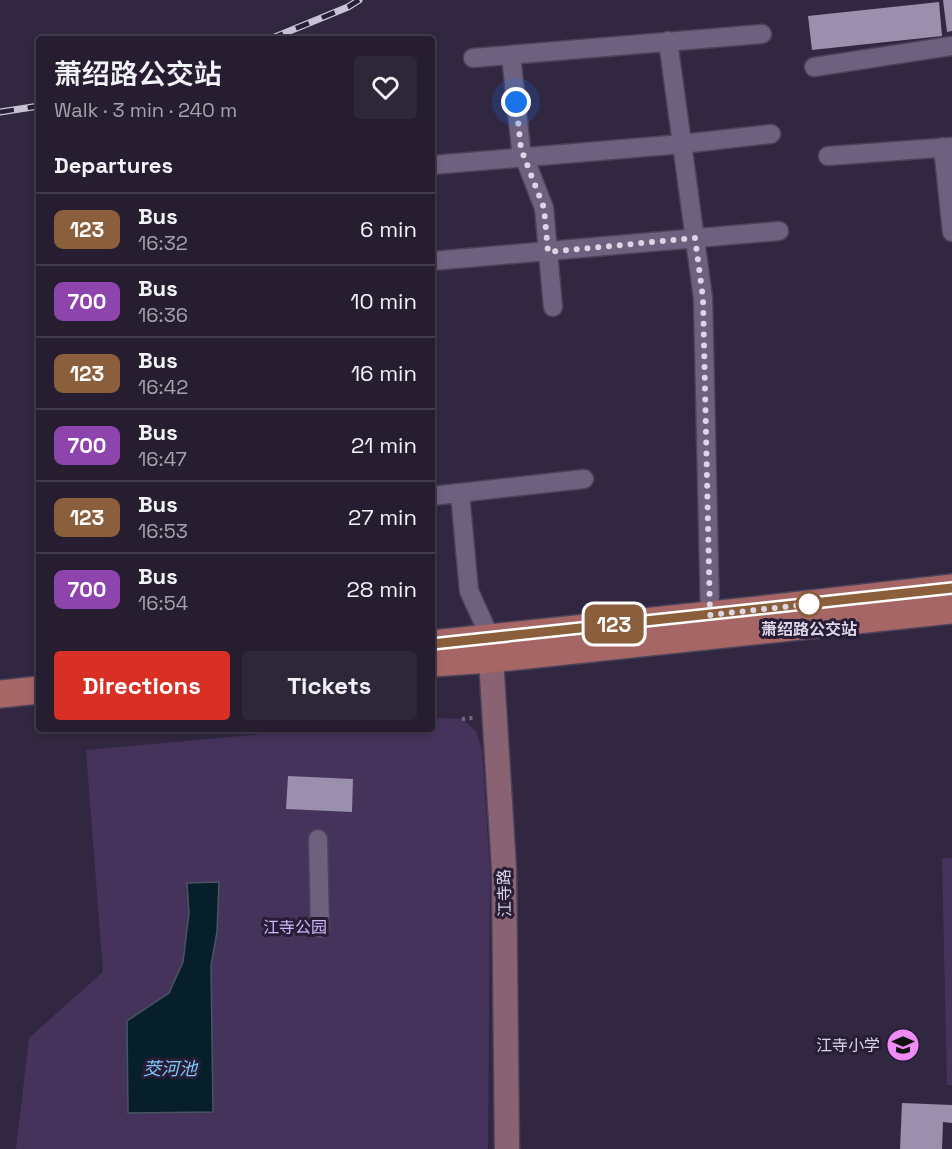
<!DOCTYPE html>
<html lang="en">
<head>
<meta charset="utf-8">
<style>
  body { margin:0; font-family:"Space Grotesk","Noto Sans SC",sans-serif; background:#2e2639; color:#f1f3f6; height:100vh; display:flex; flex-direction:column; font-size:22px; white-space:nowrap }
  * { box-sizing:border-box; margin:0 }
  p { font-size:20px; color:#a4a2ab }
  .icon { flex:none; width:33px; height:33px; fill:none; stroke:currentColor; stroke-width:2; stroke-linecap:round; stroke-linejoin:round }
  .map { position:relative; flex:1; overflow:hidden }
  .side { position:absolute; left:36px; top:36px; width:399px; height:696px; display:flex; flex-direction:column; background:#261d31; border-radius:6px; box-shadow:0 3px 9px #0003,0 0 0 2px #423b4d }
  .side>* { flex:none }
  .badge { padding:0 12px; border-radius:9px; font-size:21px; line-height:39px }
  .you { position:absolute; width:30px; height:30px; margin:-15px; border:4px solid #fff; border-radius:50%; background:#1a73e8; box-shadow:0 0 0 9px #1a73e833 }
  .map>.badge { position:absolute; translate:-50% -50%; box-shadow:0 0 0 3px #fff }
  h2 { padding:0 18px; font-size:22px; line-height:54px }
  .round { display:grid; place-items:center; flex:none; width:63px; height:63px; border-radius:6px; background:#2e2639 }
  .head { display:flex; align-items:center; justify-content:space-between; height:102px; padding:0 18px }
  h1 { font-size:28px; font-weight:600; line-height:45px }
  .action { display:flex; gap:12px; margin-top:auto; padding:12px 18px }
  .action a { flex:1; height:69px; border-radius:6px; background:#d93025; color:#fff; font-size:24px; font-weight:600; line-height:69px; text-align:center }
  .action a+a { background:#2e2639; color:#f1f3f6 }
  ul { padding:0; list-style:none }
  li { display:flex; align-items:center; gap:18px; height:72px; padding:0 18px; border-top:2px solid #423b4d }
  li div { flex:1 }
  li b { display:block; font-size:22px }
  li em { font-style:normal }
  li .badge { min-width:66px; font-weight:700; text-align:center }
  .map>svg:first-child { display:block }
  .green { fill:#45335c }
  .water { fill:#071e2b; stroke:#475563; stroke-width:1.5 }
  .building { fill:#9b8fae }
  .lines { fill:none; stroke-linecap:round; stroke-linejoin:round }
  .street-casing { stroke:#4c4259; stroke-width:21 }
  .secondary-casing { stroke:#4c4259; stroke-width:27 }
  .primary-casing { stroke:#4c4259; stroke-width:30 }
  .path { stroke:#726980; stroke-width:4; stroke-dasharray:3 4.5; stroke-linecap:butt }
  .street { stroke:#6d617f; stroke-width:18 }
  .secondary { stroke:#8a6373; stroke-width:24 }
  .primary { stroke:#a66666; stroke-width:27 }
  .rail-casing { stroke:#c9c2d4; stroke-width:7 }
  .rail { stroke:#281d36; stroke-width:4.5; stroke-dasharray:14; stroke-linecap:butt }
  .line-casing { stroke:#fff; stroke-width:14 }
  .line { stroke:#8b5e3c; stroke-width:9 }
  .walk { stroke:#dbd5e6; stroke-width:6; stroke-dasharray:0 10.8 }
  .stop-dot { fill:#fff; stroke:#8b5e3c; stroke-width:3 }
  .labels { text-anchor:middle; stroke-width:6; stroke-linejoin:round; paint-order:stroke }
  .stop-label { font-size:16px; font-weight:bold; fill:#dbd5e6; stroke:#281d36 }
  .street-label { font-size:16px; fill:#dbd5e6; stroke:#281d36 }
  .park-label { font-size:16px; fill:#d2b6fc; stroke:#281d36 }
  .poi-label { font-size:16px; fill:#dbd5e6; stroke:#281d36; text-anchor:end }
  .water-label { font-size:18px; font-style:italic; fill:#7bc8f7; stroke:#281d36 }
</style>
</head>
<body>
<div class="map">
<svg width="952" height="1149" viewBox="0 0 952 1149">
  <rect width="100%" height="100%" fill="#322741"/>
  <path class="green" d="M439 718 462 719 476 731 482 750 490 871 488 1149H16L29 1038 103 972 86 750 321 729H432V719Z
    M942 858H952V1085H947Z"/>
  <path class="water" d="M219 882 217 932 211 965 213 1112 128 1113 127 1021 169 993 183 962 189 913 187 883Z"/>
  <path class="building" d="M943 0H952V31L947 32Z
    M939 2 942 36 812 50 808 16Z
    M288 776 353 779 352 812 286 809Z
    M902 1103 952 1105V1123L943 1122 942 1149H900Z"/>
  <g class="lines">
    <defs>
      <path id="street" d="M668 41 703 298 710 615
        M511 55 521 149 544 208 553 307
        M473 58 762 34
        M814 67 952 46
        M943 147 952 232
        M828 156 952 147
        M432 165 682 144 771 134
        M432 261C548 252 663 240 779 231
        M460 494 469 591 490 637
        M432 496 584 479
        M318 839 320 928"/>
      <path id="secondary" d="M490 642 504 869 507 1149"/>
      <path id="primary" d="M432 644 766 609 952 588
        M432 663 491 659 952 610
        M0 694 39 690"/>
    </defs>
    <use href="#street" class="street-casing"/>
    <use href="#secondary" class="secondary-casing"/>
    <use href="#primary" class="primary-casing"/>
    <path class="path" d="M462 719 473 718"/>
    <use href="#street" class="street"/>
    <use href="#secondary" class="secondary"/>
    <use href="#primary" class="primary"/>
    <defs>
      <path id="rail" d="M270 39 348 7 359 0
        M0 112 39 106"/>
    </defs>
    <use href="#rail" class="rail-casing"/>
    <use href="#rail" class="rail"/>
  </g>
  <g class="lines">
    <defs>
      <path id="line" d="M432 644 952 588"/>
    </defs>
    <use href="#line" class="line-casing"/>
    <use href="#line" class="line"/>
    <path class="walk" d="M516 102 521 149 544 208 548 252 695 238 703 298 710 615 811 604H809"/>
  </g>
  <defs>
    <symbol id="school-disc" viewBox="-11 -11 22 22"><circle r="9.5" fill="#ef8bf6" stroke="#281d36"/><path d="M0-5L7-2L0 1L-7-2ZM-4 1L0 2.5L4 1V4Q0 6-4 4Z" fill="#111"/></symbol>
  </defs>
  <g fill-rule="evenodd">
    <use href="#school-disc" x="884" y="1026" width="38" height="38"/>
  </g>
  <circle class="stop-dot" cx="809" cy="604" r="12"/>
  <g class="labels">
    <g class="stop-label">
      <text x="809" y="635">萧绍路公交站</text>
    </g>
    <g class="street-label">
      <text transform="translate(504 893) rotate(-91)" y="6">江寺路</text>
    </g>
    <g class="park-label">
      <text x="295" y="933">江寺公园</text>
    </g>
    <g class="poi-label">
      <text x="880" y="1051">江寺小学</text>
    </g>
    <g class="water-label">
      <text x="170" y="1075">茭河池</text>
    </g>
  </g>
</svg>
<div class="you" style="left:516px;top:102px"></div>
<b class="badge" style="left:614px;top:624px;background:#8b5e3c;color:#fff">123</b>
<section class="side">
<div class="head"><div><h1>萧绍路公交站</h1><p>Walk · 3 min · 240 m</p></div><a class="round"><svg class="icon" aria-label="heart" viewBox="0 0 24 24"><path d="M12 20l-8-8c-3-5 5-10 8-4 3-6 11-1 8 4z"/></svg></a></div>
<h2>Departures</h2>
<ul>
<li><span class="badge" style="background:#8b5e3c;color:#fff">123</span><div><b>Bus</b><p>16:32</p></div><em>6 min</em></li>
<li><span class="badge" style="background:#8e44ad;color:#fff">700</span><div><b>Bus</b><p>16:36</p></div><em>10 min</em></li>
<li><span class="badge" style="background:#8b5e3c;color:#fff">123</span><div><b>Bus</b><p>16:42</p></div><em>16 min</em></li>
<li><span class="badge" style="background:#8e44ad;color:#fff">700</span><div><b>Bus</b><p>16:47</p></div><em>21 min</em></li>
<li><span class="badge" style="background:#8b5e3c;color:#fff">123</span><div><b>Bus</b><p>16:53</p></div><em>27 min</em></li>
<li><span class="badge" style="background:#8e44ad;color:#fff">700</span><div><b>Bus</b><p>16:54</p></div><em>28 min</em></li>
</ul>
<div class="action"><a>Directions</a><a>Tickets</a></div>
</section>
</div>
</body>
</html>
